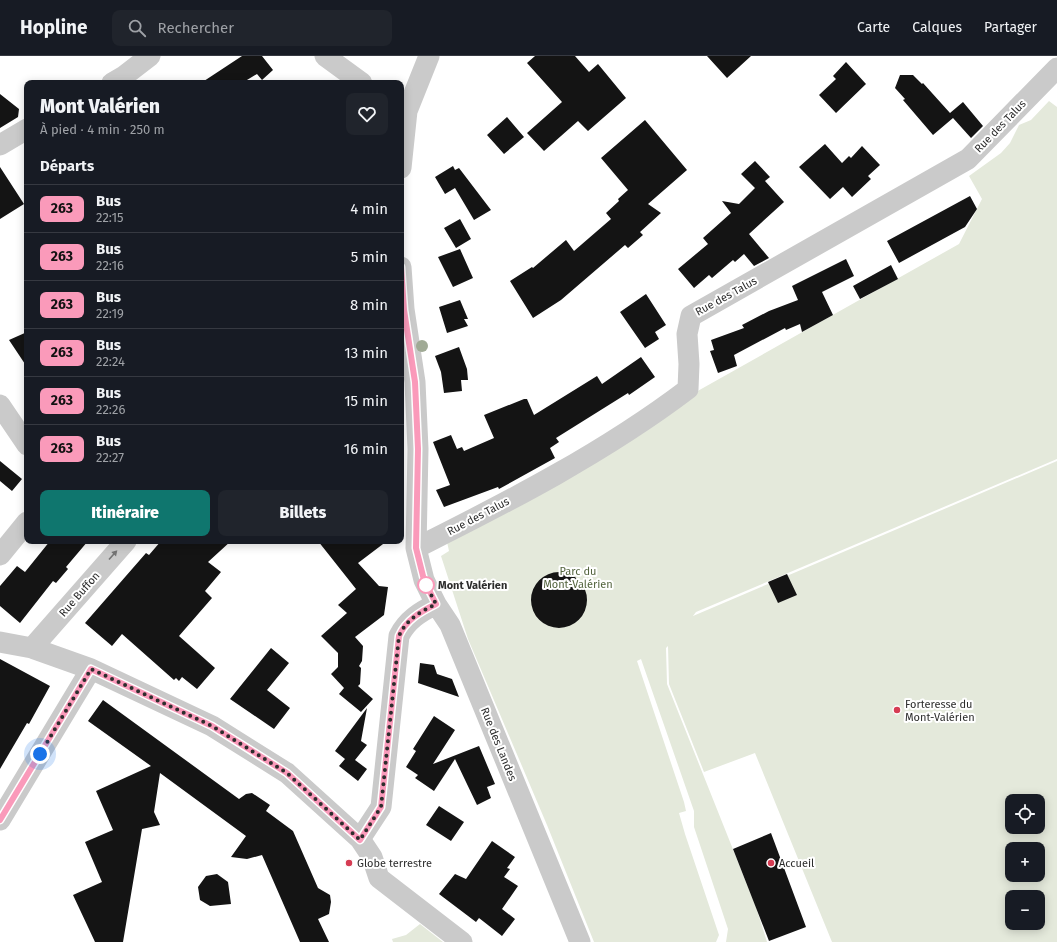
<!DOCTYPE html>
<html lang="fr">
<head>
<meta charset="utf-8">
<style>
  body { margin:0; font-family:"Fira Sans",sans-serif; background:#20242c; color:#f1f3f6; height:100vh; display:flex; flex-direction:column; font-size:15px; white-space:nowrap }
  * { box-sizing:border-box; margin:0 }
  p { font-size:13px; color:#9ea1a6 }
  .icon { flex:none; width:22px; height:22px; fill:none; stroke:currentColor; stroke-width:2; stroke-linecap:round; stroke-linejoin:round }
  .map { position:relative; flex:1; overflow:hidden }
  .details { position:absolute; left:24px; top:24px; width:380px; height:464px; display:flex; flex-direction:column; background:#171b24; border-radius:8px; box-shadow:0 2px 10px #0003 }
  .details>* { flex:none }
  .badge { padding:0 8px; border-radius:6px; font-size:14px; line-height:26px }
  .controls { position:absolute; left:1005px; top:738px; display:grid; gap:8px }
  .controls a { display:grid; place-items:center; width:40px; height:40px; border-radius:8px; background:#171b24; box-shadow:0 2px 10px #0003; font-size:20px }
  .you { position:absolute; width:20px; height:20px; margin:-10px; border:3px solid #fff; border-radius:50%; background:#1a73e8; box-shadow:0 0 0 6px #1a73e833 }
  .map>.badge { position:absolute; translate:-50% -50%; box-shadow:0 0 0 2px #fff }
  h2 { padding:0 16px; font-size:15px; line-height:36px }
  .round { display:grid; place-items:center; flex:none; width:42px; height:42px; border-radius:8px; background:#20242c }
  .overview { display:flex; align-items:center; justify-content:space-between; height:68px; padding:0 16px }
  h1 { font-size:19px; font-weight:800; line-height:30px }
  .button { display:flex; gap:8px; margin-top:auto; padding:8px 16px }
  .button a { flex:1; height:46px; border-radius:8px; background:#0f766e; color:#fff; font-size:16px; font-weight:800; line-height:46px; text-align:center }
  .button a+a { background:#20242c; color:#f1f3f6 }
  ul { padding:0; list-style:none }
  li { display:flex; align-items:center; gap:12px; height:48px; padding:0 16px; border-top:1px solid #363941 }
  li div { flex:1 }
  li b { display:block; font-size:15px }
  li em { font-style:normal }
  li .badge { min-width:44px; font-weight:700; text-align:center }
  header { display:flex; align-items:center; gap:24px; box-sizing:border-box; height:56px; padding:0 20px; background:#171b24; border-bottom:1px solid #363941 }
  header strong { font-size:19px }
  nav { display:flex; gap:22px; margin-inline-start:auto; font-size:14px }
  .search { width:280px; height:36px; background:#20242c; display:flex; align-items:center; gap:10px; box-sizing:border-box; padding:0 14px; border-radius:8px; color:#9ea1a6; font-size:15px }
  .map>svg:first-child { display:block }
  .green { fill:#e4e9db; fill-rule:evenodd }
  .building { fill:#141414 }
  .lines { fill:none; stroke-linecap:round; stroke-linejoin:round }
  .minor { stroke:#cacaca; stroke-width:21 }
  .tree { fill:#a0aa95 }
  .oneway { fill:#747474 }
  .line-casing { stroke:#fff; stroke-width:9 }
  .line { stroke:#fa9aba; stroke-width:6 }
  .walk { stroke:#2d2d2d; stroke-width:4; stroke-dasharray:0 7.2 }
  .stop-dot { fill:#fff; stroke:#fa9aba; stroke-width:2 }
  .poi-dot { fill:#d63c53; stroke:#fff; stroke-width:1.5 }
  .labels { text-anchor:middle; stroke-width:4; stroke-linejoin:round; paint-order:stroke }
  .street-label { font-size:11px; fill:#2d2d2d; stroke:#fff }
  .park-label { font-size:11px; fill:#53643e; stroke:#fff }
  .stop-label { font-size:11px; font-weight:bold; fill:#2d2d2d; stroke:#fff; text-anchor:start }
  .poi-label { font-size:11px; fill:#2d2d2d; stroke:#fff; text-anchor:start }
</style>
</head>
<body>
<header>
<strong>Hopline</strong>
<div class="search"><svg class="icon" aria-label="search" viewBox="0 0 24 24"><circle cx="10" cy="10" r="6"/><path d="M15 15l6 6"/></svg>Rechercher</div>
<nav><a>Carte</a><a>Calques</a><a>Partager</a></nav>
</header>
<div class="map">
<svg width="1057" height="886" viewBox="0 0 1057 886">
  <rect width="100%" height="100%" fill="#fff"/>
  <path class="green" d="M1049 45 1057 51V403L696 556 693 560 1057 405V886H832L755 697 704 716 669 628 668 590 666 592 667 628 756 851 767 886H726L728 873 694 771V755L641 603 637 605 684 746 686 755 679 757 685 778 719 879 716 886H594L547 769 468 583 441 500 449 495 445 477 959 188 982 143 969 120 1001 97 1010 87 1019 69 1031 64ZM1012 745H1038V771H1012ZM1012 793H1038V819H1012ZM1012 841H1038V867H1012Z
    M420 868 443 886H393L392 883 406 879Z"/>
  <path class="building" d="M242 0H262L273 14 262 24 257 18 242 27H201Z
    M535 0H575L589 16 598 8 626 42 588 75 578 65 544 95 527 77 562 46 527 7Z
    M707 0H751L727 22Z
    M846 6 866 28 836 57 819 39 836 23 833 20Z
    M900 19H913L922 28 923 27 950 57 963 46 983 70 971 82 953 62 933 79 903 44 905 43 895 32Z
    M0 38 19 53 18 61 0 72Z
    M507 61 524 81 504 98 487 79Z
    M645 64 687 114 648 148 661 157 640 176 643 179 628 192 625 189 561 244 533 262 510 225 532 211 533 212 566 184 574 195 611 163 606 157 619 145 618 143 628 134 601 102Z
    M825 88 842 107 849 100 851 102 862 90 880 109 868 120 871 123 852 141 843 131 830 143 799 111Z
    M755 105 770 121 765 125 784 146 749 178 769 202 754 210 744 198 735 206 733 204 712 222 709 219 694 232 678 213 708 188 703 182 731 157 722 145 739 148 755 132 741 118Z
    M453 110 455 114 459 112 491 154 474 164 455 132 445 138 435 121Z
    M0 111 24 148 0 163Z
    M970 140 977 153 965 171 899 207 887 185Z
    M460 163 471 183 456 192 444 172Z
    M460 193 473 222 453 231 438 201Z
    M846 203 854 220 822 236 833 259 802 276 800 268 786 274 785 272 734 299 737 310 718 317 710 295 714 294 711 284 744 272 742 269 769 255 798 244 792 230Z
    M891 209 898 223 860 243 853 230Z
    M646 238 666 269 655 276 659 283 645 292 620 256Z
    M460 244 468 263H464L468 270 447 277 439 251Z
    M27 276V311L9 284Z
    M459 291 467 313 468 324H461L462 335 444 337 441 316 435 300Z
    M641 301 655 321 629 339 628 337 556 382 559 386 550 392 555 402 499 433 498 431 444 451 436 434 450 429 433 386 451 379 457 393 462 391 464 395 494 382 484 359 524 343H527L534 359 597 320 602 328Z
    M0 405 22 423 12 435 0 425Z
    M50 485H88L66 511 68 513 56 527 53 525 20 567 0 550V530L17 510 25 516Z
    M161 485H231L208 506 221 516 205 535 212 542 179 580 215 612 197 633 182 621 179 625 176 622 174 624 122 578 112 590 85 567 146 497 149 499Z
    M318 485H387L358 507 379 530 388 531 384 559 355 581 363 590 362 605 359 610 361 612 360 628 358 630 373 643 361 656 339 638 344 632 331 618 338 611V597L321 580 347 557 338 549 356 533Z
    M531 544a28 28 0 1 1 56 0a28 28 0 1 1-56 0Z
    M787 518 797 539 778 547 768 526Z
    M271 592 289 607 267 634 290 652 274 673 230 643Z
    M0 603 50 630 29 668 27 667 0 713Z
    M420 607 434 609 437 618 452 623 459 641 418 627Z
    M103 644 239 743 246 738 252 737 270 749 266 755 293 775 318 832 330 839 331 846 329 858 318 863 329 886H300L262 799 247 803 231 801 246 780 160 717 154 756 160 769 142 773 123 886H95L73 839 102 826 85 786 113 774 96 735 151 710 88 665Z
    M367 652 361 685 367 689 355 704 367 713 358 725 339 710 345 703 335 695Z
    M434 660 455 674 433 708 479 690 495 728 487 731 491 742 477 749 455 703 434 735 415 722 418 719 406 711 416 695 413 693Z
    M439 750 464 766 451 785 426 769Z
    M771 777 806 871 769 885 733 793Z
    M492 785 515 801 507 812 510 813 504 821 518 830 502 853 515 863 502 880 479 862 476 866 439 838 455 818 466 823Z
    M217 818 228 826 231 848 210 850 200 844 198 831 206 820Z"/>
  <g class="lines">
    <path class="minor" d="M325 0 362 27
      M112 27 124 20 150 0
      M0 89 27 73
      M401 112 407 55 429 0
      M401 211 404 253 415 326 418 393 416 492 424 524 436 548 450 569 580 886
      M0 349 27 389
      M416 492C510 445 605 396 688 333L689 308 687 278 691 260 968 103 1057 12
      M0 499 27 466
      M0 586 32 592 91 613 212 670 287 717 360 783 372 801 379 822 462 886
      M32 592 126 485
      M0 764 91 613
      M360 783 381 751 399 580C407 564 420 556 436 548"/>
  </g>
  <circle class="tree" cx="422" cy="290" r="6"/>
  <defs><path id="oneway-solid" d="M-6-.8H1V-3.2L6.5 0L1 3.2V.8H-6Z"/></defs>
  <use class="oneway" href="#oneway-solid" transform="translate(113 499) rotate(-48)"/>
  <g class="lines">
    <defs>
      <path id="line" d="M0 764 91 613 212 670 287 717 360 784 381 751 399 580C406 564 420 556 436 548L424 524 416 492 418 393 415 326 404 254 401 211"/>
    </defs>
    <use href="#line" class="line-casing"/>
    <use href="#line" class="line"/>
    <path class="walk" d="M40 698 91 613 212 670 287 717 360 784 381 751 399 580C406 564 420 556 436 548L426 529"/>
  </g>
  <circle class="stop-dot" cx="426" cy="529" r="8"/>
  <g class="poi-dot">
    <circle cx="897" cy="654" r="4"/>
    <circle cx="349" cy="807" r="4"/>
    <circle cx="771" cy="807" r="4"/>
  </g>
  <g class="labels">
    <g class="street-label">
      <text transform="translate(1000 70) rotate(-46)" y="4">Rue des Talus</text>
      <text transform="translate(726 240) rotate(-29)" y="4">Rue des Talus</text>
      <text transform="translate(478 460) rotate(-28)" y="4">Rue des Talus</text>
      <text transform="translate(79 538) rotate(-49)" y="4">Rue Buffon</text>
      <text transform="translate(499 688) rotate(68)" y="4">Rue des Landes</text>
    </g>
    <g class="park-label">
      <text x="578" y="519">Parc du<tspan x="578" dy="13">Mont-Valérien</tspan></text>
    </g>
    <g class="stop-label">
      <text x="438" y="533">Mont Valérien</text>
    </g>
    <g class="poi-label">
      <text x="905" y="652">Forteresse du<tspan x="905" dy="13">Mont-Valérien</tspan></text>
      <text x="357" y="811">Globe terrestre</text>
      <text x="779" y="811">Accueil</text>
    </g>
  </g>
</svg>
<div class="controls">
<a><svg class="icon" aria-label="locate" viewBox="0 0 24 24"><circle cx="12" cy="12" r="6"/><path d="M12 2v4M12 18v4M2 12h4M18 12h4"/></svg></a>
<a>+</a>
<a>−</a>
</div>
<div class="you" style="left:40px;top:698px"></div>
<section class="details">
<div class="overview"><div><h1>Mont Valérien</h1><p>À pied · 4 min · 250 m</p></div><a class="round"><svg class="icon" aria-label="heart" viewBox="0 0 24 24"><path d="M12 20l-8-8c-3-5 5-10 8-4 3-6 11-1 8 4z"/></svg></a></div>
<h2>Départs</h2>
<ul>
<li><span class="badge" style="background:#fa9aba;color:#111">263</span><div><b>Bus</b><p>22:15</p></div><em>4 min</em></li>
<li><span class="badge" style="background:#fa9aba;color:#111">263</span><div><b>Bus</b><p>22:16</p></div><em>5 min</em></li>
<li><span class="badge" style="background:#fa9aba;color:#111">263</span><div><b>Bus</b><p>22:19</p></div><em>8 min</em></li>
<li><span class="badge" style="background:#fa9aba;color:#111">263</span><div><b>Bus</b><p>22:24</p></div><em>13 min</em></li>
<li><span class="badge" style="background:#fa9aba;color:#111">263</span><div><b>Bus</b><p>22:26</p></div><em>15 min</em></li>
<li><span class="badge" style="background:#fa9aba;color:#111">263</span><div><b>Bus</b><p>22:27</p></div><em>16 min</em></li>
</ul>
<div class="button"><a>Itinéraire</a><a>Billets</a></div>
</section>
</div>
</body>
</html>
